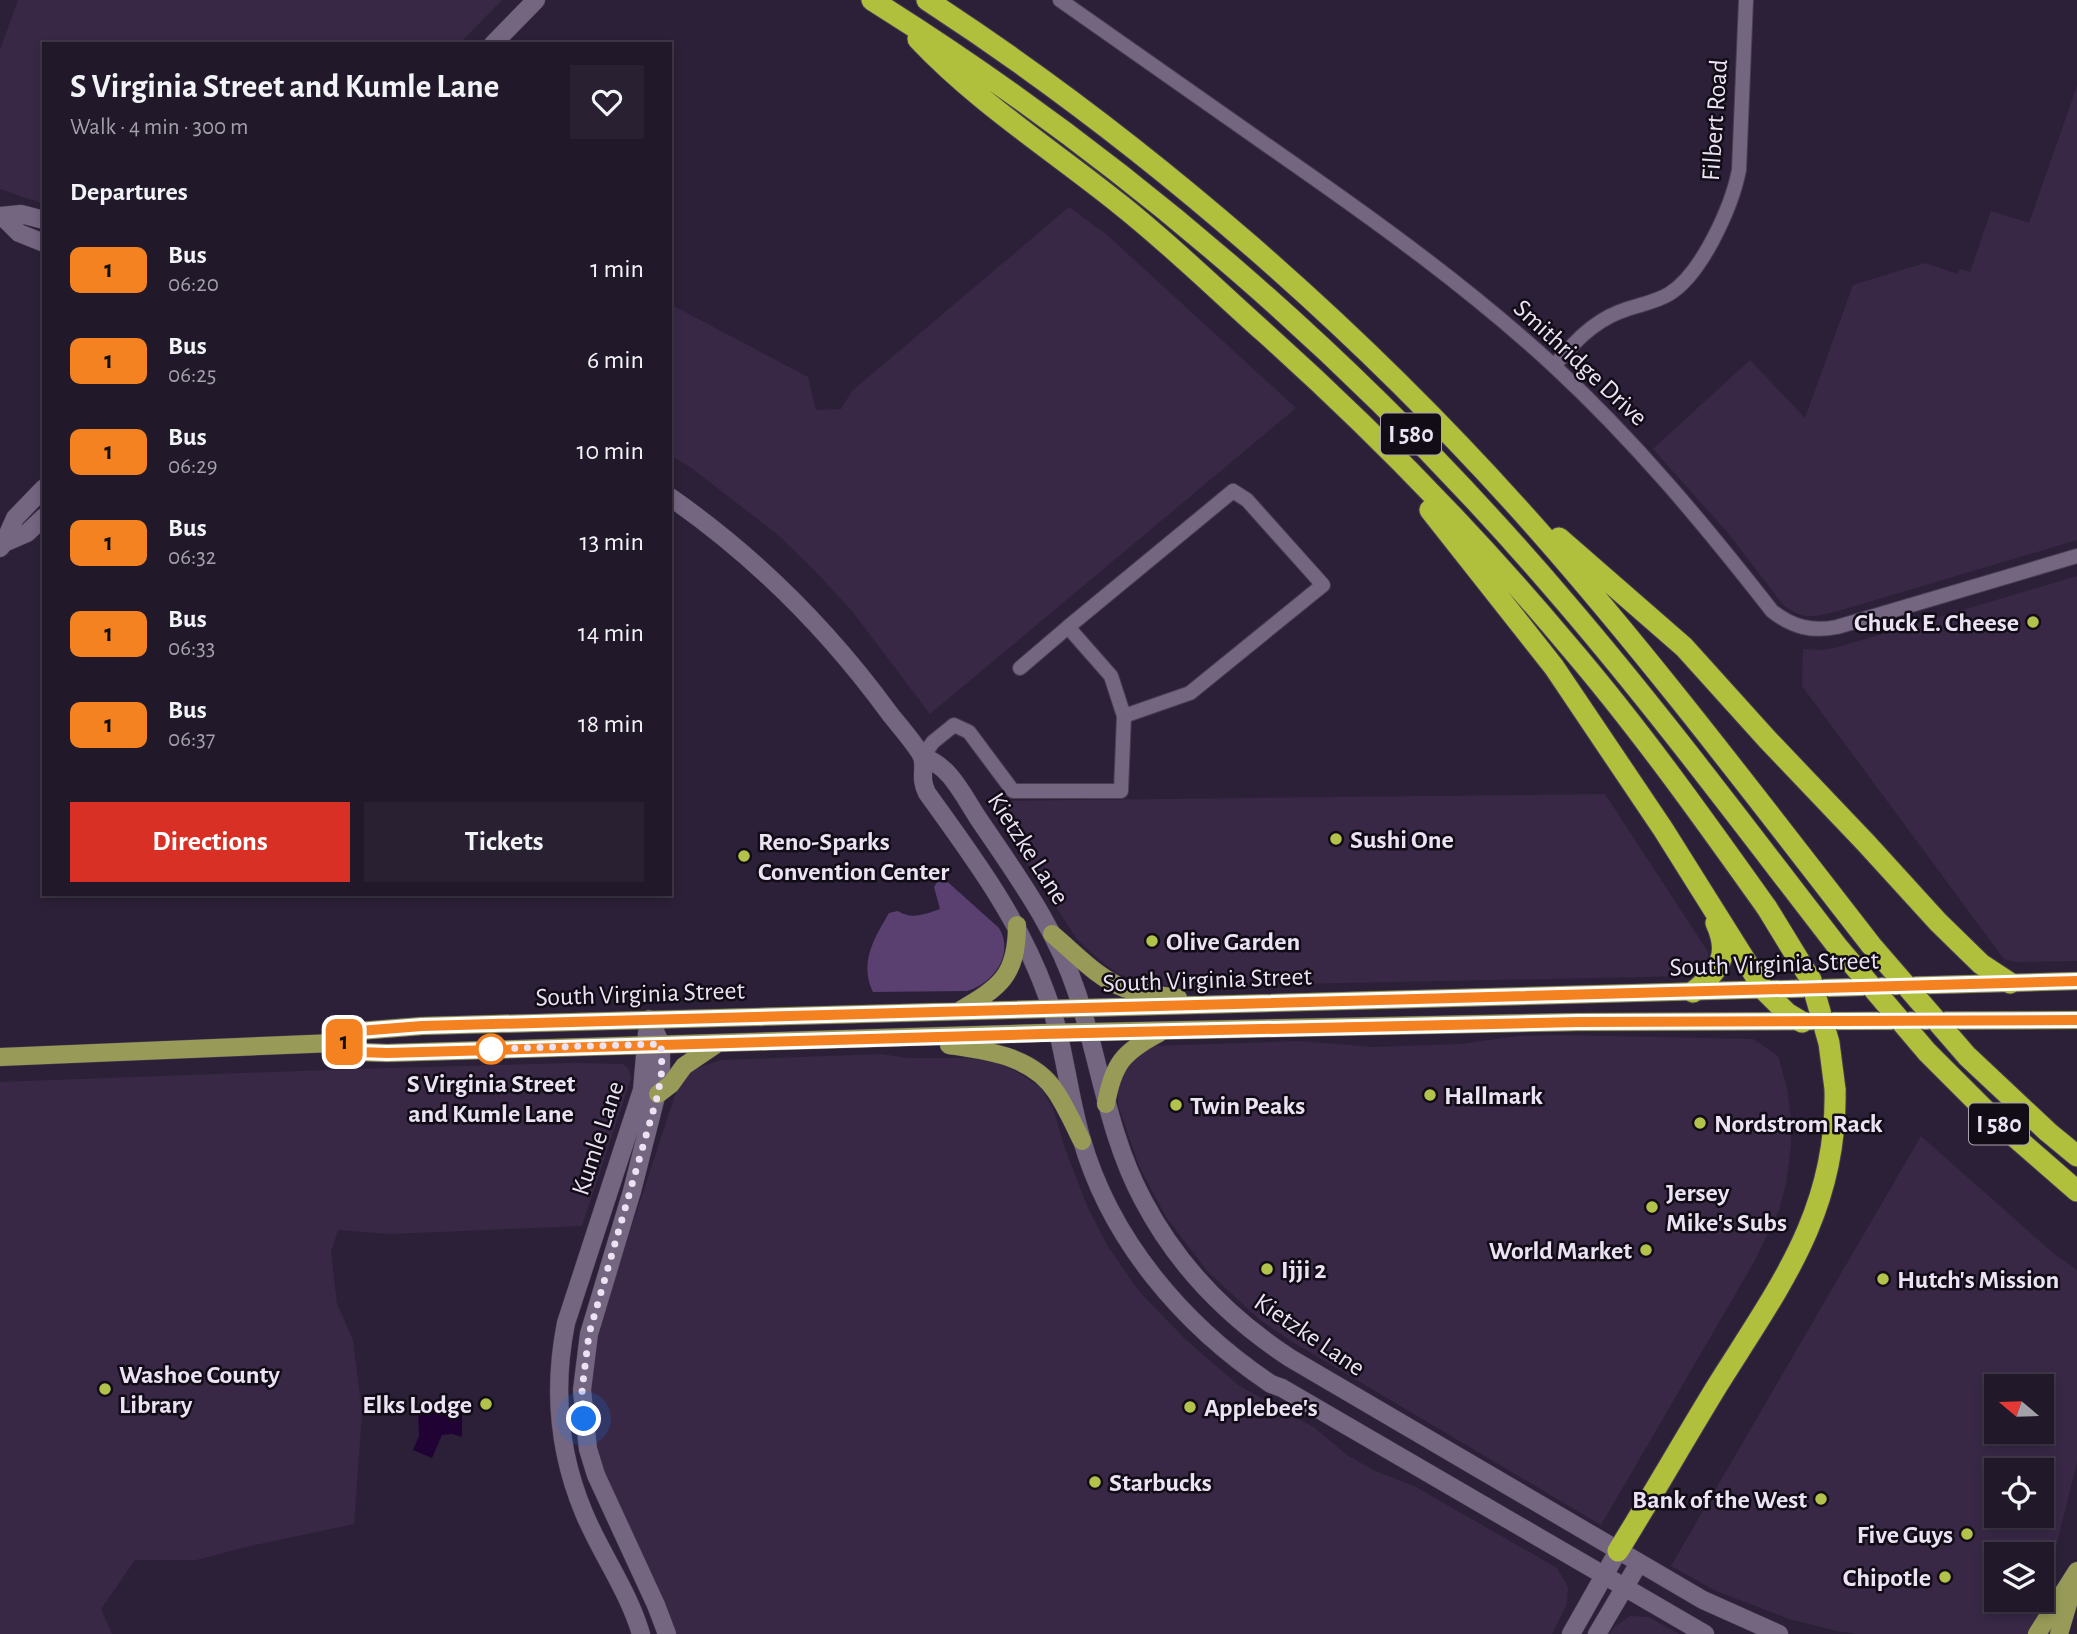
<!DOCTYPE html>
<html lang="en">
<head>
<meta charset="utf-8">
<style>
  body { margin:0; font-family:"Alegreya Sans",sans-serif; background:#292132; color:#f1f3f6; height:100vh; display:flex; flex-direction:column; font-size:26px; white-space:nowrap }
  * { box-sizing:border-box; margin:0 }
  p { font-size:23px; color:#a2a0a8 }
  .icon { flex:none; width:38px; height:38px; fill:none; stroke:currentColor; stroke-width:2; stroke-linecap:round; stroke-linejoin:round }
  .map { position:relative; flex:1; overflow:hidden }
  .sheet { position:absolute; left:42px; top:42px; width:630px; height:854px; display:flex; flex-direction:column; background:#21182a; border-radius:0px; box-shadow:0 4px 10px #0003,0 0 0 2px #3e3747 }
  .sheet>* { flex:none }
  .badge { padding:0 14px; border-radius:10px; font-size:24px; line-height:46px }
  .needle { width:46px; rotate:289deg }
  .controls { position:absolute; left:1984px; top:1374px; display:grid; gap:14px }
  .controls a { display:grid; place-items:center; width:70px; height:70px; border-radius:0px; background:#21182a; box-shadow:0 4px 10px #0003,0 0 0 2px #3e3747; font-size:35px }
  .you { position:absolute; width:35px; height:35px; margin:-18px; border:5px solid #fff; border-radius:50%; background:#1a73e8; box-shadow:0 0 0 10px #1a73e833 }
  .map>.badge { position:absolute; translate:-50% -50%; box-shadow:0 0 0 4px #fff }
  h2 { padding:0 28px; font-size:26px; line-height:63px }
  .round { display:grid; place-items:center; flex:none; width:74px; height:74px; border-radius:0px; background:#292132 }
  .headline { display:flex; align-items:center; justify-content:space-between; height:119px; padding:0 28px }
  h1 { font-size:33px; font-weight:700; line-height:52px }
  .button { display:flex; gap:14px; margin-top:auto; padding:14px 28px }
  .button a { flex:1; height:80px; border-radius:0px; background:#d93025; color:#fff; font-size:28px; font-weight:700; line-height:80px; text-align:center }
  .button a+a { background:#292132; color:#f1f3f6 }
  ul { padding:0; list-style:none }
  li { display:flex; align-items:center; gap:21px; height:91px; padding:0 28px }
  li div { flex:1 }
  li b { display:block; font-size:26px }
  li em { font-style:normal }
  li .badge { min-width:77px; font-weight:700; text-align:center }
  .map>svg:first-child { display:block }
  .built { fill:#382846; fill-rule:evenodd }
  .green { fill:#5a3f71 }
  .water { fill:#210235 }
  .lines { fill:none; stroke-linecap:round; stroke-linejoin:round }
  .minor-casing { stroke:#483d51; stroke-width:16 }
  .tertiary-casing { stroke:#483d51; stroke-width:19 }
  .secondary-casing { stroke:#483d51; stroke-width:19 }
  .primary-casing { stroke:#483d51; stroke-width:19 }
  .motorway-casing { stroke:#483d51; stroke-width:23 }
  .minor { stroke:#746581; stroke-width:14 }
  .tertiary { stroke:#746581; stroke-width:18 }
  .secondary { stroke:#746581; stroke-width:18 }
  .primary { stroke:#989b58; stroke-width:18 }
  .motorway { stroke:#b0bf3c; stroke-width:21 }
  .motorway-bridge-casing { stroke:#483d51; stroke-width:23; stroke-linecap:butt }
  .motorway-bridge { stroke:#b0bf3c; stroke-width:21 }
  .line-casing { stroke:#fff; stroke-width:16 }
  .line { stroke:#f58220; stroke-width:10 }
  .walk { stroke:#ebe3f3; stroke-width:7; stroke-dasharray:0 12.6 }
  .poi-dot { fill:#b3c24b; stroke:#120c17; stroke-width:2.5 }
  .stop-dot { fill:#fff; stroke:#f58220; stroke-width:3.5 }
  .labels { text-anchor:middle; stroke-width:5; stroke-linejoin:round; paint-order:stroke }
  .shield { fill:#120c17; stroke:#aaa2b1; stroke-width:2 }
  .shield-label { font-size:24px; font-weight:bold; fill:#ebe3f3 }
  .street-label { font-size:26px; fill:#ebe3f3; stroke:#120c17 }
  .poi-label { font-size:26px; font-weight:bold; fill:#ebe3f3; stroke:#120c17; text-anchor:start }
  .stop-label { font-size:26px; font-weight:bold; fill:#ebe3f3; stroke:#120c17 }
</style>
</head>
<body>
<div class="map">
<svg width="2077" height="1634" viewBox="0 0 2077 1634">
  <rect width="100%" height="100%" fill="#2c2038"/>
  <path class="built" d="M18 0H502L459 44H44V204L0 189V50Z
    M2077 86V540L1835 612 1815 616H1804L1794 612 1784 606 1728 533 1653 449 1750 360 1805 418 1853 285 1925 263 1957 274 1960 269 1970 272 1991 211 2029 223Z
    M1069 207 1107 235 1296 408 930 714 852 611 816 572 777 534 690 467 670 455V304L808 377 816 410 841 409 852 391Z
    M2077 576V961L2015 962 2004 959 1802 686 1803 649 1819 650 1835 648Z
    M1605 794 1708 952V962L1701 971 1690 976 1202 986 1151 985 1118 974 1096 957 1077 939 987 801Z
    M1558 1035 1753 1039 1778 1056 1787 1088 1791 1118V1146L1786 1184 1779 1210 1754 1262 1601 1525 1291 1341 1259 1319 1209 1273 1166 1217 1139 1166 1118 1104V1084L1127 1065 1151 1046 1299 1041 1373 1047 1461 1044 1518 1036Z
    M880 1054 908 1058H966L994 1062 1016 1071 1040 1087 1053 1108 1065 1149 1088 1208 1107 1245 1138 1290 1185 1339 1238 1385 1315 1428 1347 1455 1375 1471 1414 1486 1557 1568 1568 1587 1567 1604 1552 1634H676L662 1595 610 1490 600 1460 593 1424 591 1393 593 1361 605 1308 678 1086 689 1071 721 1060Z
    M574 1063 623 1064 629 1069 631 1078 582 1226 391 1234 338 1230 331 1252 337 1304 353 1340 362 1413 354 1524 250 1546 196 1560H135L101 1609 112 1634H0V1082L354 1069Z
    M1921 1136 2053 1253 2077 1270V1462L2039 1616 2028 1634H1857L1837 1631 1789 1619 1716 1591 1671 1566ZM1997 1386H2042V1432H1997ZM1997 1470H2042V1516H1997ZM1997 1554H2042V1600H1997Z
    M1630 1616 1649 1617 1679 1634H1609L1614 1627Z"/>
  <path class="green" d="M941 876 999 928C1015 954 993 984 967 991L873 992C859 962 874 939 889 913L898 911C911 920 926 914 940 909L934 887Z"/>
  <path class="water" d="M455 1407H462V1437L452 1434 442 1435 432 1458 413 1450 419 1436 418 1411 452 1410Z"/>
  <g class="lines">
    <defs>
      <path id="minor" d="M1060 0C1134 52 1208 104 1281 155 1376 221 1469 288 1554 366 1635 441 1704 524 1772 611 1792 627 1812 632 1837 627L2077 556
        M1554 366C1573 344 1591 323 1619 312 1636 305 1654 303 1669 294 1702 274 1732 206 1739 170L1746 0
        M1068 627 1233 491 1247 500 1323 585 1190 693 1124 716
        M922 757 933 742 954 725 969 732 1013 791H1121L1124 716 1111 676 1068 627 1020 668"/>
      <path id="tertiary" d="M493 44 536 0
        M4 543 15 518 44 488
        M0 548 4 543 27 533 44 517
        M649 1019 661 1044V1077L632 1191 589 1334 582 1390 588 1449 596 1475 656 1605 667 1634
        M641 1634C628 1590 601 1554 584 1513 558 1451 553 1388 566 1323L642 1090 647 1033
        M1571 1634 1618 1551
        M1597 1634 1639 1563"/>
      <path id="secondary" d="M0 216 21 214 44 220
        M3 217 19 233 44 243
        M670 497C756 557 828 629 890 714 897 723 919 748 922 757 926 769 919 777 927 793 973 857 1019 918 1046 993 1064 1040 1067 1089 1081 1137 1110 1240 1183 1325 1271 1384L1282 1388 1705 1634
        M922 757C949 764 963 795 978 818 1015 873 1056 928 1077 993 1100 1062 1108 1135 1143 1200 1177 1265 1229 1318 1290 1358L1703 1600 1779 1634"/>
      <path id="primary" d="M1052 934C1074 952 1097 978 1124 988 1141 994 1160 995 1178 998
        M959 1011C1000 987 1017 976 1017 925
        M343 1043 359 1031 422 1026 2077 981
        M949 1045C988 1051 1033 1056 1056 1092 1066 1107 1074 1125 1082 1141
        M0 1057 334 1043H343L359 1052 387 1053 1042 1033 1578 1022 2077 1020
        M658 1094 671 1084 684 1066 718 1043
        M1106 1104C1113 1064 1123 1052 1159 1033
        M2037 1634 2077 1571
        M2059 1634 2073 1587"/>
      <path id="motorway" d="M872 0C1132 163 1367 369 1566 603 1661 714 1748 831 1837 946
        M927 0C1148 144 1362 331 1537 529 1655 663 1762 805 1871 945
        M918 39C978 103 1054 151 1122 206 1171 245 1217 290 1264 332 1372 429 1474 533 1567 644 1639 728 1703 818 1767 908
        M1430 510 1554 667 1663 829 1764 990 1787 1013 1802 1022
        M1559 538 1684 647 1767 739 1866 843 1938 922 1981 964 2010 983
        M1693 992C1719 971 1731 956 1716 923
        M1927 1052 1991 1116 2077 1191
        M1967 1056 2048 1132 2077 1156
        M1618 1551C1652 1496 1684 1440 1717 1386 1779 1287 1838 1211 1835 1089"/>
    </defs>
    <use href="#minor" class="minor-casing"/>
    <use href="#tertiary" class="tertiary-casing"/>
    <use href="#secondary" class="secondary-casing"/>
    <use href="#primary" class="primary-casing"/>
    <use href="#motorway" class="motorway-casing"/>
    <use href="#minor" class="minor"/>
    <use href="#tertiary" class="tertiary"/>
    <use href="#secondary" class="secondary"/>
    <use href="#primary" class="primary"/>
    <use href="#motorway" class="motorway"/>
    <defs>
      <path id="motorway-bridge" d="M1767 908 1811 980 1829 1043 1835 1089
        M1871 945 1967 1056
        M1837 946 1927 1052"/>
    </defs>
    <use href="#motorway-bridge" class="motorway-bridge-casing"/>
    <use href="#motorway-bridge" class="motorway-bridge"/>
  </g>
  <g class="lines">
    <defs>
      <path id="line" d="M2077 981 422 1026 359 1031 343 1043 359 1052 387 1053 1042 1034 1578 1022 2077 1020"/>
    </defs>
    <use href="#line" class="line-casing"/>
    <use href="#line" class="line"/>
    <path class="walk" d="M491 1049H484L661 1044 662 1070 658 1094 589 1334 582 1390 584 1419"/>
  </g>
  <g class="poi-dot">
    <circle cx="2033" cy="622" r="7"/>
    <circle cx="1336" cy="839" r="7"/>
    <circle cx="744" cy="856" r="7"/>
    <circle cx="1152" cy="941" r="7"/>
    <circle cx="1430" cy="1095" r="7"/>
    <circle cx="1176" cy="1105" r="7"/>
    <circle cx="1700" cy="1123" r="7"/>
    <circle cx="1652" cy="1207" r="7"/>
    <circle cx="1646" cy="1250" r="7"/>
    <circle cx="1267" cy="1269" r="7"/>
    <circle cx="1883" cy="1279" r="7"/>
    <circle cx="105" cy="1389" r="7"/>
    <circle cx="486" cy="1404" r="7"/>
    <circle cx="1190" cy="1407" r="7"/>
    <circle cx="1095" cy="1482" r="7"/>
    <circle cx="1821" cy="1499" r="7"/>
    <circle cx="1967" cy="1534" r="7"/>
    <circle cx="1945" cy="1577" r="7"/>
  </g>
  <circle class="stop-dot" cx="491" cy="1049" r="14"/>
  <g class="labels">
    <g class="shield">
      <rect x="1381" y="413.5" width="60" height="41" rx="5"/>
      <rect x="1969" y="1103.5" width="60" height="41" rx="5"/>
    </g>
    <g class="shield-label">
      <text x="1411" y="442">I 580</text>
      <text x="1999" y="1132">I 580</text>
    </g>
    <g class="street-label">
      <text transform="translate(1714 120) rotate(-86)" y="9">Filbert Road</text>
      <text transform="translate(1581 362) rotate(43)" y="9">Smithridge Drive</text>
      <text transform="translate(1029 848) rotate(57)" y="9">Kietzke Lane</text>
      <text transform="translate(1774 963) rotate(-2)" y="9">South Virginia Street</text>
      <text transform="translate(1207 979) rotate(-2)" y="9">South Virginia Street</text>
      <text transform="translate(640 993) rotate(-2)" y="9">South Virginia Street</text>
      <text transform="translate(597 1138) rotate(-72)" y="9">Kumle Lane</text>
      <text transform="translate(1310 1334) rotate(34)" y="9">Kietzke Lane</text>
    </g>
    <g class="poi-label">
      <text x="2019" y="631" text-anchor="end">Chuck E. Cheese</text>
      <text x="1350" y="848">Sushi One</text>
      <text x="758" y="850">Reno-Sparks<tspan x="758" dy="30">Convention Center</tspan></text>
      <text x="1166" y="950">Olive Garden</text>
      <text x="1444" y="1104">Hallmark</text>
      <text x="1190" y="1114">Twin Peaks</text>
      <text x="1714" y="1132">Nordstrom Rack</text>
      <text x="1666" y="1201">Jersey<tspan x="1666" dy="30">Mike's Subs</tspan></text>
      <text x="1632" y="1259" text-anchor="end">World Market</text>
      <text x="1281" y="1278">Ijji 2</text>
      <text x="1897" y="1288">Hutch's Mission</text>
      <text x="119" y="1383">Washoe County<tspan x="119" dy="30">Library</tspan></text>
      <text x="472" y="1413" text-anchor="end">Elks Lodge</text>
      <text x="1204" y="1416">Applebee's</text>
      <text x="1109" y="1491">Starbucks</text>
      <text x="1807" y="1508" text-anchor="end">Bank of the West</text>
      <text x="1953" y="1543" text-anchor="end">Five Guys</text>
      <text x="1931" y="1586" text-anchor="end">Chipotle</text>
    </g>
    <g class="stop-label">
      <text x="491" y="1092">S Virginia Street<tspan x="491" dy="30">and Kumle Lane</tspan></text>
    </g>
  </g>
</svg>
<div class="controls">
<a><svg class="needle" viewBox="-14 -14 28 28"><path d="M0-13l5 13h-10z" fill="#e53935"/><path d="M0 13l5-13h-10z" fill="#a2a0a8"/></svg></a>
<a><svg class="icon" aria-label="locate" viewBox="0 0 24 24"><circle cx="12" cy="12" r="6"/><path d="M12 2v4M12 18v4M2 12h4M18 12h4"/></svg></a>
<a><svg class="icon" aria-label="layers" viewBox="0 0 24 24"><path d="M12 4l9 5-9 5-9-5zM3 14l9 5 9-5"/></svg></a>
</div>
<div class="you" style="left:584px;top:1419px"></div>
<b class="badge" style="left:344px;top:1042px;background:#f58220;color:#111">1</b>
<section class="sheet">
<div class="headline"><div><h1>S Virginia Street and Kumle Lane</h1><p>Walk · 4 min · 300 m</p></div><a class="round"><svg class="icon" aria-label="heart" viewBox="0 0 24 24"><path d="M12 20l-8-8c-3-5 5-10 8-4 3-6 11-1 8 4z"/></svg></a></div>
<h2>Departures</h2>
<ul>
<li><span class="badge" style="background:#f58220;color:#111">1</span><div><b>Bus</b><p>06:20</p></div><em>1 min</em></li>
<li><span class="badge" style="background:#f58220;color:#111">1</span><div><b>Bus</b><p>06:25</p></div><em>6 min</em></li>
<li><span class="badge" style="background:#f58220;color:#111">1</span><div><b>Bus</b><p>06:29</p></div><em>10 min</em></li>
<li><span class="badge" style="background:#f58220;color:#111">1</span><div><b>Bus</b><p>06:32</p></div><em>13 min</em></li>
<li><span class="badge" style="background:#f58220;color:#111">1</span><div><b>Bus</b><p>06:33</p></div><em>14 min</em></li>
<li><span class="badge" style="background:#f58220;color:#111">1</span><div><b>Bus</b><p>06:37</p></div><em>18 min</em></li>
</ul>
<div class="button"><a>Directions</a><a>Tickets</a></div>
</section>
</div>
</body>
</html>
